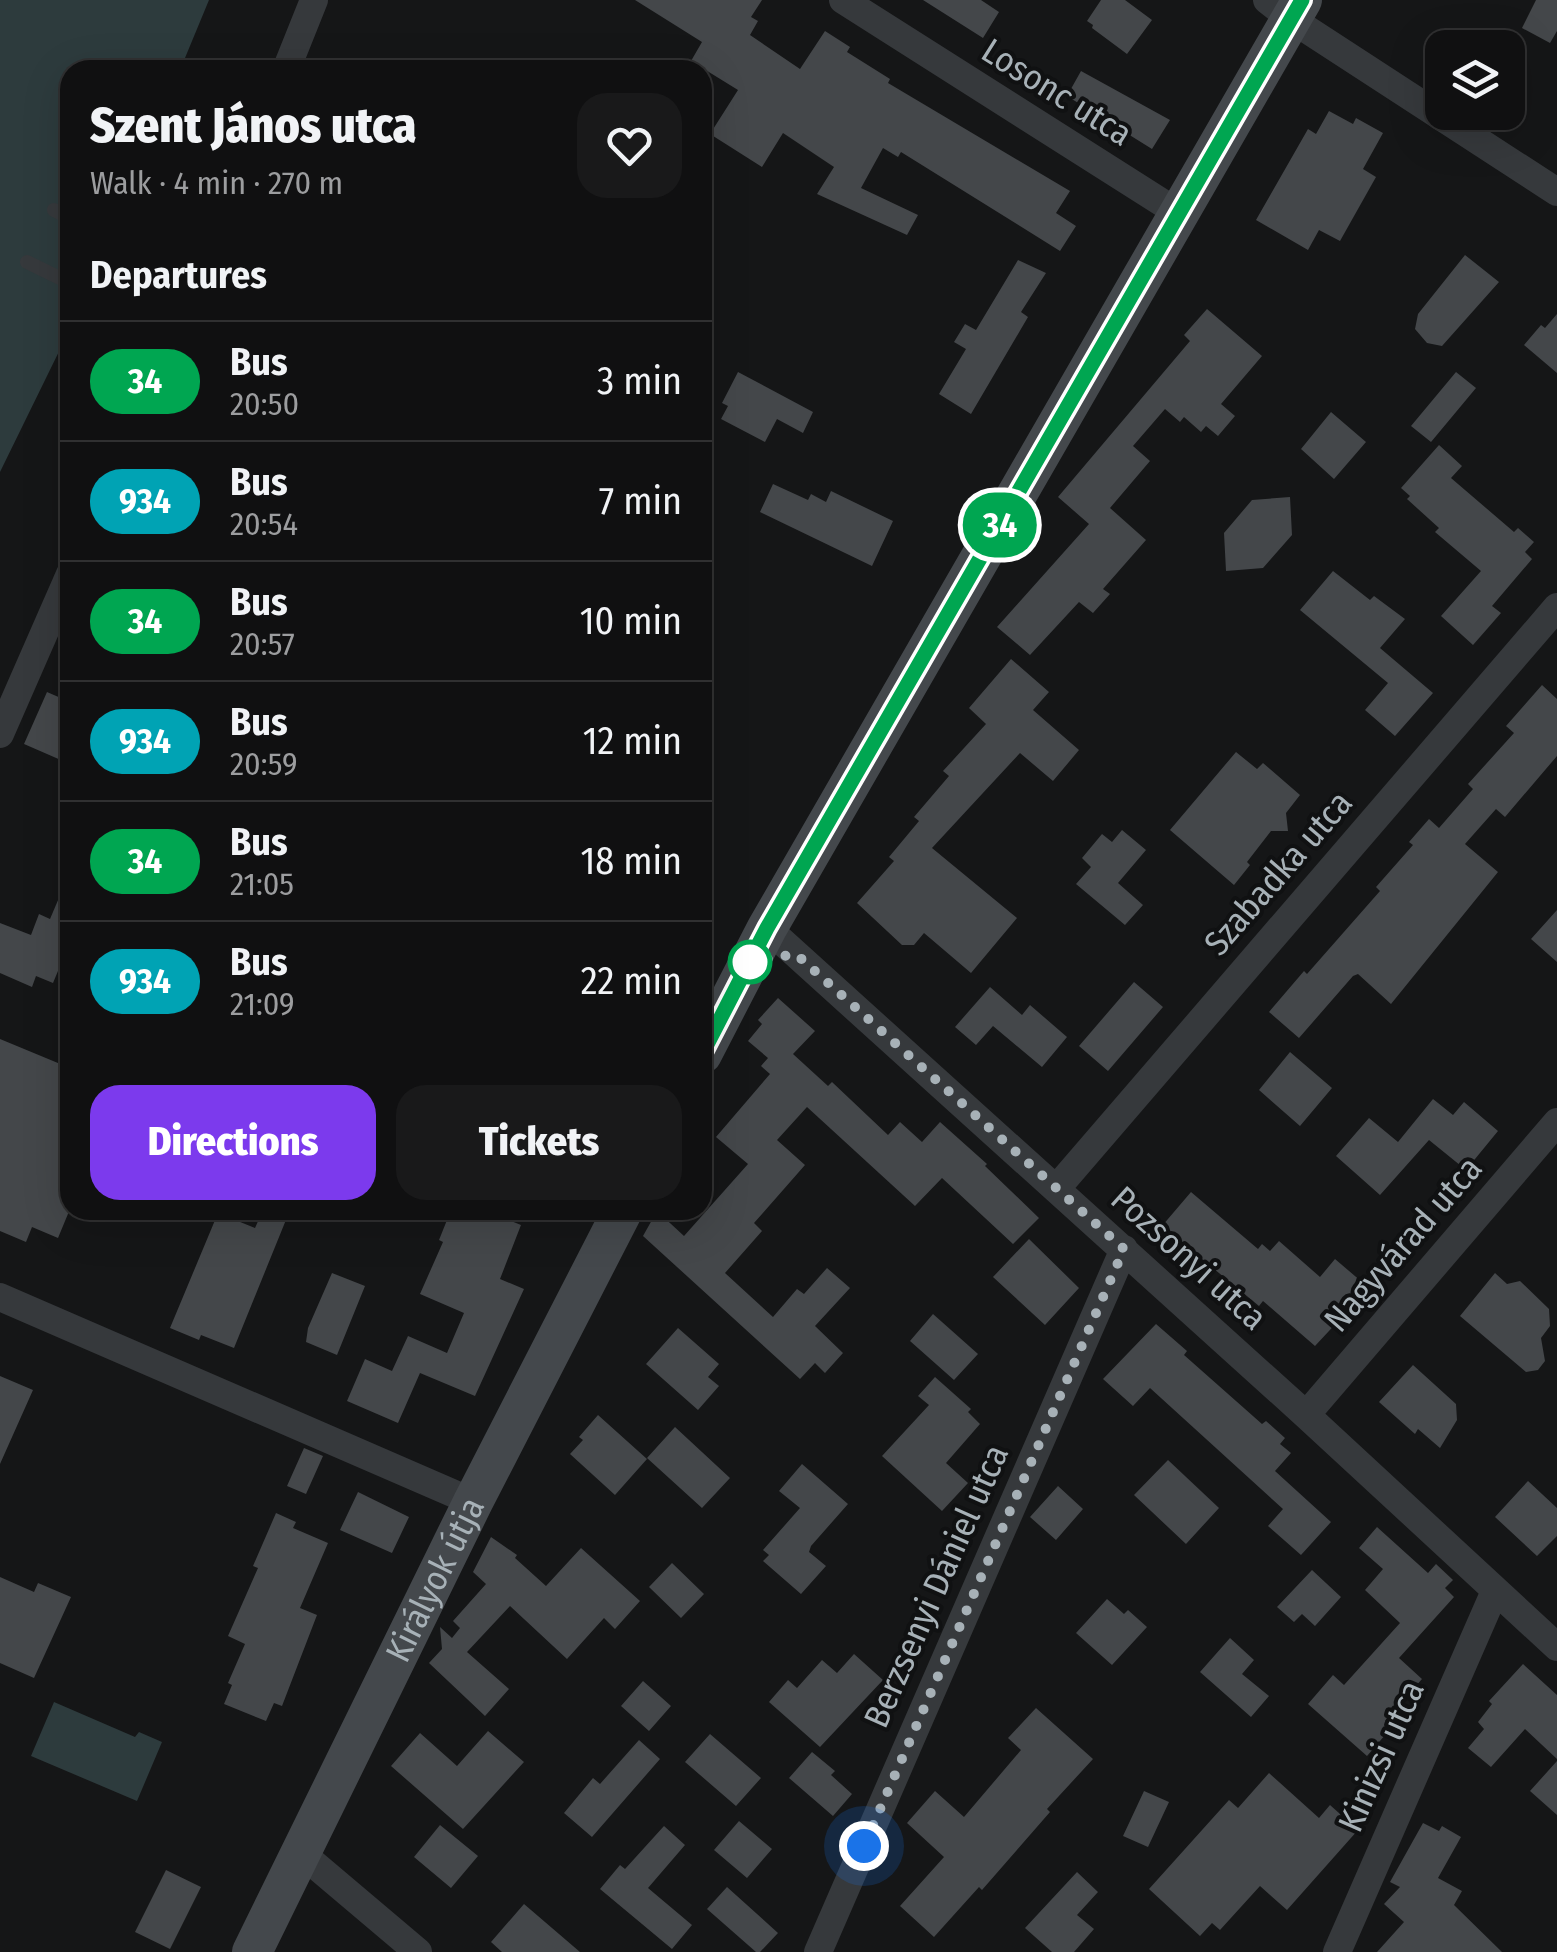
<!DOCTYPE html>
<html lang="en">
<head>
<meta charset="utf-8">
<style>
  body { margin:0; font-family:"Fira Sans Condensed",sans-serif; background:#19191a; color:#f1f3f6; height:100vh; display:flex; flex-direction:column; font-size:38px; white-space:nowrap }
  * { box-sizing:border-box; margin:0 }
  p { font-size:32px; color:#9c9d9f }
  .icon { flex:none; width:55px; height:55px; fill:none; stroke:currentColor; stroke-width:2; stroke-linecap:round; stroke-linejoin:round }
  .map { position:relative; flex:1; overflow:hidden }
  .drawer { position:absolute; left:60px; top:60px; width:652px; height:1160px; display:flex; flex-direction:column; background:#101011; border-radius:30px; box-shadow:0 10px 40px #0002,0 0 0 2px #303031 }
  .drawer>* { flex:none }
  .badge { padding:0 20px; border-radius:32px; font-size:35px; line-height:65px }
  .buttons { position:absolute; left:1425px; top:30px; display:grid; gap:20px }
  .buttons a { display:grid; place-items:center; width:100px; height:100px; border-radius:20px; background:#101011; box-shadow:0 10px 40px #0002,0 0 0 2px #303031; font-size:50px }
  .you { position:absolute; width:50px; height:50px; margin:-25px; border:8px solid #fff; border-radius:50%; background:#1a73e8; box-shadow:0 0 0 15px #1a73e833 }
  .map>.badge { position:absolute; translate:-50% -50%; box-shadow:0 0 0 5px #fff }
  h2 { padding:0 30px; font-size:38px; line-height:90px }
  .round { display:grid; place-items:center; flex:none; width:105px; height:105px; border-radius:30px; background:#19191a }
  .headline { display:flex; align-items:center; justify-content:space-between; height:170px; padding:0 30px }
  h1 { font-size:48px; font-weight:800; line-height:75px }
  .button { display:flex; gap:20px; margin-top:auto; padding:20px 30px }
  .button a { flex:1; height:115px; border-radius:30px; background:#7c3aed; color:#fff; font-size:40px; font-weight:800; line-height:115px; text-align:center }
  .button a+a { background:#19191a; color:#f1f3f6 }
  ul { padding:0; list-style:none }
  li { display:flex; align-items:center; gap:30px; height:120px; padding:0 30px; border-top:2px solid #303031 }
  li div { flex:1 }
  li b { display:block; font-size:38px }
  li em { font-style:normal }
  li .badge { min-width:110px; font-weight:700; text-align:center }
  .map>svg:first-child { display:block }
  .water { fill:#2d3b3d }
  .building { fill:#44474a }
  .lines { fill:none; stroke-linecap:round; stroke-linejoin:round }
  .lane { stroke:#36393c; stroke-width:14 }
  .street { stroke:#36393c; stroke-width:28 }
  .secondary { stroke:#44484c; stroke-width:40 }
  .line-casing { stroke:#fff; stroke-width:22 }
  .line { stroke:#00a651; stroke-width:15 }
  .walk { stroke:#a7b1b7; stroke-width:10; stroke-dasharray:0 18 }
  .stop-dot { fill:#fff; stroke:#00a651; stroke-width:5 }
  .labels { text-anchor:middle; stroke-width:8; stroke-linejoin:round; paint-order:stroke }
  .street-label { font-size:35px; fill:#a7b1b7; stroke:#101112 }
</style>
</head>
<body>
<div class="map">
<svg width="1557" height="1952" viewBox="0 0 1557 1952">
  <rect width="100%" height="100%" fill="#151617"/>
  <path class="water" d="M0 0H209L180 70H70V329L0 472Z
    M54 1702 135 1737 139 1732 162 1742 137 1801 31 1756Z"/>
  <path class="building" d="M635 0H762L751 17 758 21 750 35 800 69 825 31 850 47 847 52 890 79 888 83 1070 191 1056 213 1076 226 1060 251 901 152 898 157 883 148 861 188 918 215 907 235 817 194 834 167 783 133 762 167 710 134 738 90 691 61 702 42Z
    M923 0H981L999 12 983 38Z
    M1101 0H1125L1152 20 1127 54 1092 28 1093 25 1087 21Z
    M1536 0H1557V31L1550 43 1522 28Z
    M1081 71 1170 120 1152 149 1067 96Z
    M1329 111 1353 124 1356 118 1383 133 1363 169 1376 177 1340 241 1319 230 1308 250 1256 220 1308 129 1316 134Z
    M1465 255 1499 282 1442 346 1427 343 1415 329 1418 314Z
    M1018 260 1046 273 1021 312 1028 317 971 414 939 394 966 349 954 342 965 324 976 330Z
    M1207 309 1262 356 1221 404 1235 416 1218 436 1206 426 1201 432 1184 417 1180 422 1165 409 1133 446 1150 461 1110 508 1146 540 1103 589 1110 594 1093 613 1079 602 1030 655 997 627 1089 524 1058 497 1190 341 1184 335Z
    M1557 314V373L1524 345 1541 325 1545 328Z
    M738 372 813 412 803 433 777 419 765 442 721 419 728 406 722 403Z
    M1456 372 1476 388 1431 442 1411 426Z
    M1331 412 1366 442 1334 479 1301 449Z
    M1439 445 1462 466 1451 478 1514 532 1518 528 1534 542 1525 552 1532 559 1492 606 1501 613 1473 645 1441 616 1481 571 1435 532 1439 528 1407 499 1410 496 1401 488Z
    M773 484 808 500 811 494 826 502 831 491 893 521 872 566 760 512Z
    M1290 497 1292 535 1263 568 1226 571 1224 533 1252 500Z
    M1333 571 1370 600 1374 596 1405 619 1380 648 1433 693 1395 736 1365 710 1388 683 1300 610Z
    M1011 659 1049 692 1033 710 1079 750 1053 781 1020 753 932 848 1017 918 971 973 924 933 914 945H902L857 903 894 861 889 857 919 821 914 817 949 776 943 771 986 724 969 708Z
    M1542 685 1557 699V756L1505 817 1496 809 1465 844 1498 872 1391 1004 1358 974 1353 976 1299 1038 1269 1012 1304 971 1307 974 1380 891 1376 887 1413 845 1409 842 1429 819 1439 828 1473 789 1468 784 1514 733 1506 726Z
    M47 692 70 702V764L24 744Z
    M1236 752 1257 769 1263 763 1300 795 1286 813 1288 831H1271L1247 862 1250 865 1234 885 1170 830Z
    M1122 830 1146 850 1118 883 1143 905 1125 925 1076 884 1091 867 1082 858 1102 834 1112 842Z
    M70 872V942L53 983 36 976 32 987 0 973V923L31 935 39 914 50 919Z
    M1557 910V962L1531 939Z
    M1134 982 1163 1007 1108 1071 1079 1046Z
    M990 987 1022 1015 1030 1005 1067 1037 1042 1067 993 1026 976 1045 955 1027Z
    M778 998 815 1031 793 1054 828 1086 832 1082 888 1135 900 1122 922 1142 940 1122 987 1164 985 1166 1039 1218 1013 1244 942 1178 915 1206 807 1107 777 1140 805 1165 754 1223 762 1231 725 1273 773 1317 797 1289 804 1294 827 1268 850 1288 815 1326 843 1353 825 1373 815 1363 800 1379 643 1236 657 1211 684 1236 748 1164 716 1137 770 1074 761 1066 768 1058 748 1041 762 1024 758 1020Z
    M0 1039 70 1068V1209L58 1238 32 1227 26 1242 0 1231Z
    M1290 1052 1332 1088 1300 1126 1259 1090Z
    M1433 1099 1453 1115 1464 1102 1498 1131 1466 1170 1429 1140 1380 1195 1336 1156 1369 1118 1398 1142Z
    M1191 1192 1258 1249 1262 1244 1270 1251 1279 1241 1320 1277 1335 1259 1369 1288 1315 1346 1263 1301 1259 1306 1162 1226Z
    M263 1210H290L234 1348 201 1335 199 1340 170 1328 218 1213 255 1228Z
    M451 1210H484L521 1225 500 1279 524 1289 475 1396 420 1373 398 1423 347 1401 365 1359 392 1371 408 1336 447 1353 464 1313 420 1294 443 1242 439 1240Z
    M1029 1239 1079 1288 1045 1325 993 1277Z
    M332 1273 365 1286 337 1355 306 1342 308 1328Z
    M1495 1273 1507 1284 1520 1281 1549 1309 1550 1326 1541 1338 1545 1361 1538 1370 1526 1372 1460 1316Z
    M933 1314 978 1354 954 1380 910 1341Z
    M1156 1324 1187 1351 1184 1355 1262 1424 1266 1421 1285 1438 1280 1444 1291 1453 1275 1471 1331 1522 1301 1555 1268 1526 1283 1509 1150 1388 1133 1406 1103 1379Z
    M678 1328 719 1364 708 1377 719 1386 698 1410 646 1364Z
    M1413 1365 1456 1404 1457 1420 1440 1448 1418 1429 1415 1434 1379 1402Z
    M0 1376 33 1390 0 1464Z
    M935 1377 971 1409 968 1412 980 1424 946 1463 968 1483 942 1511 882 1456 929 1405 918 1396Z
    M598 1415 647 1459 615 1495 570 1454 583 1440 579 1437Z
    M675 1427 730 1478 702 1508 647 1458Z
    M304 1448 323 1456 306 1494 287 1486Z
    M1168 1460 1219 1508 1186 1544 1134 1495Z
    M802 1464 848 1504 811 1546 809 1552 826 1566 801 1594 763 1561 769 1555 763 1550 800 1508 779 1491Z
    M1528 1481 1557 1508V1536L1537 1556 1495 1517Z
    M1058 1486 1083 1509 1056 1540 1030 1517Z
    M358 1492 409 1517 392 1553 340 1530Z
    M276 1513 296 1522 293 1528 328 1543 300 1608 317 1615 282 1706 274 1703 266 1721 224 1704 232 1685 228 1683 245 1644 228 1636 258 1568 253 1566Z
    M1377 1527 1428 1573 1436 1564 1453 1580 1445 1588 1454 1597 1399 1658 1422 1679 1385 1721 1392 1727 1367 1756 1308 1704 1333 1675 1344 1685 1400 1623 1365 1590 1383 1569 1359 1548Z
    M491 1537 517 1555 515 1558 546 1586 581 1548 640 1601 615 1629 604 1618 567 1659 510 1606 467 1652 509 1689 485 1716 429 1663 442 1649 440 1627 452 1638 460 1628 453 1621 486 1584 473 1572Z
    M672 1563 704 1594 681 1618 649 1587Z
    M1312 1570 1341 1597 1315 1626 1302 1614 1294 1622 1277 1607Z
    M0 1577 34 1592 38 1583 71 1597 34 1678 0 1663Z
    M1107 1599 1124 1614 1128 1610 1147 1627 1112 1665 1076 1633Z
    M1230 1638 1254 1660 1242 1674 1269 1696 1251 1717 1200 1672Z
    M854 1654 883 1680 820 1747 769 1702 788 1680 797 1688 822 1660 837 1673Z
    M1523 1664 1557 1695V1759L1525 1729 1491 1767 1468 1748 1484 1729 1478 1722 1492 1704 1489 1701Z
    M643 1681 671 1706 649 1731 621 1706Z
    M1036 1708 1093 1759 1047 1809 1050 1812 982 1890 979 1887 934 1937 900 1906 944 1857 907 1823 935 1791 964 1817 1021 1750 1008 1738Z
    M488 1731 524 1762 463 1829 391 1766 420 1733 457 1766Z
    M710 1734 761 1778 736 1806 685 1762Z
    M639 1740 660 1759 592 1837 564 1813 593 1778 600 1784Z
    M812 1752 835 1771 831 1775 852 1794 833 1816 789 1778Z
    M1557 1761V1815L1530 1791Z
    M1269 1773 1319 1818 1330 1805 1358 1830 1287 1910 1260 1886 1220 1930 1212 1923 1200 1936 1149 1889 1229 1800 1238 1808Z
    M1144 1791 1169 1802 1148 1847 1123 1836Z
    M739 1821 772 1849 747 1878 714 1850Z
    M1423 1823 1439 1831 1442 1826 1461 1837 1438 1878 1462 1891 1454 1905 1502 1952H1377L1404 1922 1384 1904 1400 1887 1390 1882Z
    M440 1825 478 1856 451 1888 414 1857Z
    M664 1826 685 1845 648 1888 692 1925 672 1949 600 1889 620 1865 625 1869Z
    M166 1870 201 1887 170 1949 135 1932Z
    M1077 1872 1098 1892 1077 1915 1094 1929 1074 1952H1052L1025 1928Z
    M727 1887 778 1933 760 1952H756L707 1909Z
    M524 1904 580 1952H502L491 1942Z"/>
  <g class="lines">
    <path class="lane" d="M54 210 70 218
      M27 262 70 283"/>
    <path class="street" d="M843 0 1180 214
      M1267 0 1291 19 1557 192
      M286 70 314 0
      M0 734 70 574
      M767 928 1306 1415 1557 1647
      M1056 1189 1557 607
      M0 1297 473 1502
      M1306 1415 1557 1122
      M301 1853 418 1952
      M818 1952 1124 1249
      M1337 1952 1495 1591"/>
    <g class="secondary">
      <path d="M702 1054 767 928 1302 0"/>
      <path id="s1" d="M252 1952 473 1502 623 1210"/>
    </g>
  </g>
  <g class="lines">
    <defs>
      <path id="line" d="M702 1054 767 928 1302 0"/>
    </defs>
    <use href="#line" class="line-casing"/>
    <use href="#line" class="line"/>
    <path class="walk" d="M750 962 796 954 1124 1249 864 1846"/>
  </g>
  <circle class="stop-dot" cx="750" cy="962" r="20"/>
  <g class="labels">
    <g class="street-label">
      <text transform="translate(1057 92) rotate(32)" y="12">Losonc utca</text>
      <text transform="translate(1278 873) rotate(-49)" y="12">Szabadka utca</text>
      <text transform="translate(1403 1244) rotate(-49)" y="12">Nagyvárad utca</text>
      <text transform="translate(1189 1258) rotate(42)" y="12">Pozsonyi utca</text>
      <text dy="12" stroke="none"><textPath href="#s1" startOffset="415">Királyok útja</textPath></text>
      <text transform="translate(936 1586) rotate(-66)" y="12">Berzsenyi Dániel utca</text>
      <text transform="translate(1381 1756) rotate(-66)" y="12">Kinizsi utca</text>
    </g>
  </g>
</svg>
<div class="buttons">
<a><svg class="icon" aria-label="layers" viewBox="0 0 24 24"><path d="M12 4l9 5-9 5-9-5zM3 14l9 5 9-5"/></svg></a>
</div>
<div class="you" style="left:864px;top:1846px"></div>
<b class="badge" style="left:1000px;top:525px;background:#00a651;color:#fff">34</b>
<section class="drawer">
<div class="headline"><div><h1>Szent János utca</h1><p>Walk · 4 min · 270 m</p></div><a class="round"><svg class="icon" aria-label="heart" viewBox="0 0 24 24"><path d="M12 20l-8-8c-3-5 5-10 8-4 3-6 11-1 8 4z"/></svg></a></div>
<h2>Departures</h2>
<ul>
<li><span class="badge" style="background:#00a651;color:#fff">34</span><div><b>Bus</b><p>20:50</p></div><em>3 min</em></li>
<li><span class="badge" style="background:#00a3b4;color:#fff">934</span><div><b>Bus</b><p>20:54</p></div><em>7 min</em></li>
<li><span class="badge" style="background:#00a651;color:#fff">34</span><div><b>Bus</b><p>20:57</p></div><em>10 min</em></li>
<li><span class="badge" style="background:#00a3b4;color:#fff">934</span><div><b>Bus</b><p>20:59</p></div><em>12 min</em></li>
<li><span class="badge" style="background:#00a651;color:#fff">34</span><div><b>Bus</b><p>21:05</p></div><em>18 min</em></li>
<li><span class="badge" style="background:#00a3b4;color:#fff">934</span><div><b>Bus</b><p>21:09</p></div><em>22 min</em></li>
</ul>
<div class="button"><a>Directions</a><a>Tickets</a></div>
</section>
</div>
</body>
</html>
